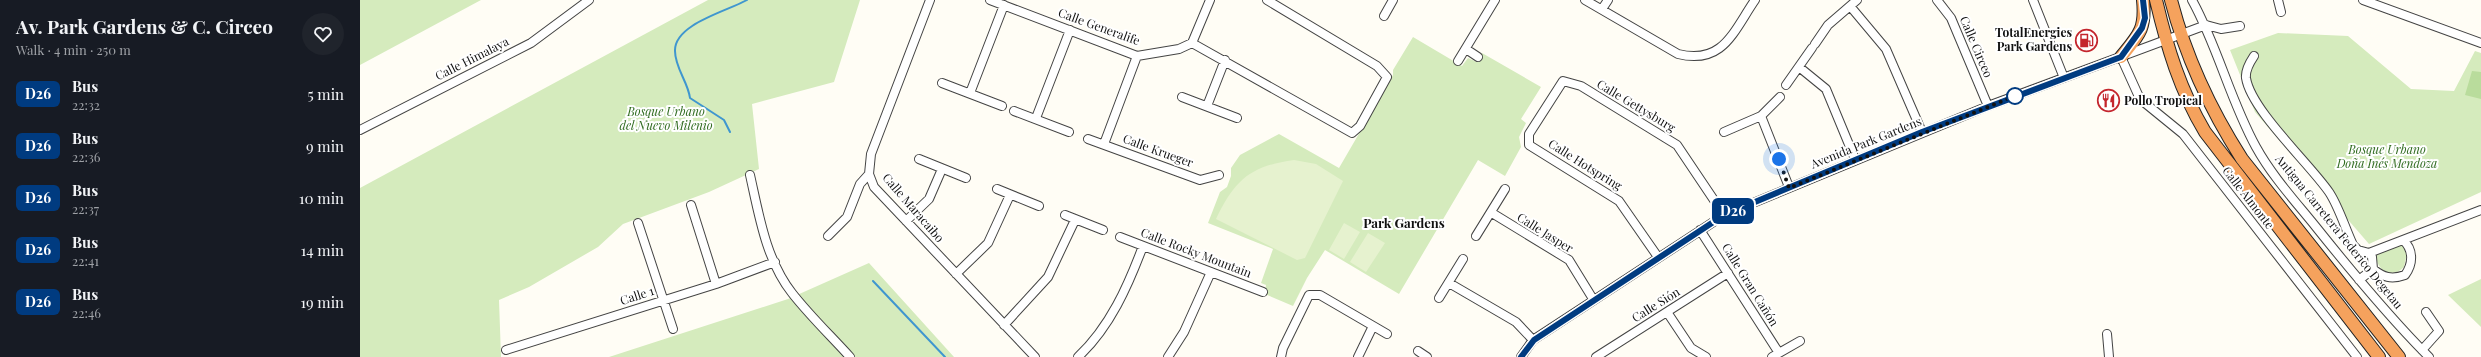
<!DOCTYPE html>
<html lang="en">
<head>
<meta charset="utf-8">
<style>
  body { margin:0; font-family:"Playfair Display",serif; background:#20242c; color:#f1f3f6; height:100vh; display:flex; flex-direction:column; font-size:15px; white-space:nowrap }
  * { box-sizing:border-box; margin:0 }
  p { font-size:13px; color:#9ea1a6 }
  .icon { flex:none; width:22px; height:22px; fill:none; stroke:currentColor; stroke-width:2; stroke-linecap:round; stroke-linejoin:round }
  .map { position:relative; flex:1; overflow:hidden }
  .panel { display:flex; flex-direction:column; background:#171b24; width:360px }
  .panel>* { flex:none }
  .badge { padding:0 8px; border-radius:6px; font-size:14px; line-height:26px }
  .you { position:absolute; width:20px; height:20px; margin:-10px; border:3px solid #fff; border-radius:50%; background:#1a73e8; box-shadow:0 0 0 6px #1a73e833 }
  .map>.badge { position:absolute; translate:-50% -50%; box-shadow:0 0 0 2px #fff }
  .round { display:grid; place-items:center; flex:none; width:42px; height:42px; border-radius:21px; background:#20242c }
  .summary { display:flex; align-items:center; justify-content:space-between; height:68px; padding:0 16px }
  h1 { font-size:19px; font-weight:700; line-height:30px }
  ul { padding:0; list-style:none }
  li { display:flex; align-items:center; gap:12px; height:52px; padding:0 16px }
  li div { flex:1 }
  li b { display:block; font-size:15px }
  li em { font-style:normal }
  li .badge { min-width:44px; font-weight:700; text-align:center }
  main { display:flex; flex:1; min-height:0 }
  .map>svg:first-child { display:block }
  .green { fill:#d5ebbd }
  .forest { fill:#b9dc9c }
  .pitch { fill:#e6f2cf }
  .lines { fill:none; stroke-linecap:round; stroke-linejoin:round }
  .stream { stroke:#3f96cf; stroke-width:2 }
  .minor-casing { stroke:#444; stroke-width:10 }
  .highway-casing { stroke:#222; stroke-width:14 }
  .minor { stroke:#fff; stroke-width:8 }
  .highway { stroke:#f5a25d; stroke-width:12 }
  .line-casing { stroke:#fff; stroke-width:9 }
  .line { stroke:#003b80; stroke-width:6 }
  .walk { stroke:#111; stroke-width:4; stroke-dasharray:0 7.2 }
  .stop-dot { fill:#fff; stroke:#003b80; stroke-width:2 }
  .labels { text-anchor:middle; stroke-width:4; stroke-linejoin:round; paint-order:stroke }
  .street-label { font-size:12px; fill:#111; stroke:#fff }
  .poi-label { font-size:12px; font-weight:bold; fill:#111; stroke:#fff; text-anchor:end }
  .park-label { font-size:12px; font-style:italic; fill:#2f6b1f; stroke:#fff }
  .neighbourhood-label { font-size:13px; font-weight:bold; fill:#111; stroke:#fff }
</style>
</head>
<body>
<main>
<section class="panel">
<div class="summary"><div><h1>Av. Park Gardens &amp; C. Circeo</h1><p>Walk · 4 min · 250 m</p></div><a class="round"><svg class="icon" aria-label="heart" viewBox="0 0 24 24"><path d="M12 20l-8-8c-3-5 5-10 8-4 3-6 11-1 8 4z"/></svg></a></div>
<ul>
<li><span class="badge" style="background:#003b80;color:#fff">D26</span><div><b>Bus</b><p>22:32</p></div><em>5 min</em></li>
<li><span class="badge" style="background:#003b80;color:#fff">D26</span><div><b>Bus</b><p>22:36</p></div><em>9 min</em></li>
<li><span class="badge" style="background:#003b80;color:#fff">D26</span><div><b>Bus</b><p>22:37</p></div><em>10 min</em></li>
<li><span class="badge" style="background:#003b80;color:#fff">D26</span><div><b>Bus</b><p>22:41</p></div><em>14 min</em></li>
<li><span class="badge" style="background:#003b80;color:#fff">D26</span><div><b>Bus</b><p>22:46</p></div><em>19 min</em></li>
</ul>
</section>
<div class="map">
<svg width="2121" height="357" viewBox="0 0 2121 357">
  <rect width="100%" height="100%" fill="#fffdf5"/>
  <path class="green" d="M0 0H121L0 65Z
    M348 0H500L474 82 392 104 399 169 349 192 263 224 238 247 169 287 139 300 141 357H0V188Z
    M1918 33 1988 36 2051 89 2094 91 2115 51 2121 53V192L2009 244 1895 112 1870 50Z
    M1053 37 1102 66 1108 58 1117 62 1122 53 1181 87 1161 119 1166 123 1159 137 1161 147 1145 176 1118 160 1039 294 965 250 947 278 933 306 905 294 906 285 901 283 913 249 848 223 860 192 867 187 871 176V168L880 155 919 134 979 168 1033 75V70Z
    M2039 244C2050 249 2046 257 2044 267 2033 279 2016 271 2016 255Z
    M509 263 594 357H249L428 299Z
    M2121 279V327L2088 295Z"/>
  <path class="forest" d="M2112 71 2121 72V99L2105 95Z"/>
  <path class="pitch" d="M934 160 956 164 983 181 945 258 937 260 856 219C875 180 890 166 934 160Z
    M984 223 1000 232 984 259 969 250Z
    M1008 233 1025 243 1006 272 990 262Z"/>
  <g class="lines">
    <path class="stream" d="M370 132 364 120 330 98C328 82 315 68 315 51 314 24 368 11 387 0
      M513 281 585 357"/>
    <defs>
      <path id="minor" d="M570 0 511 154 509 174 514 187 675 357
        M630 0 777 56 819 49 832 43 992 133 1000 126 1027 77 1017 66 907 0
        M1225 0 1318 54C1363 65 1373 32 1395 0
        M1577 0 1591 18 1628 106
        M1673 0 1704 78
        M1832 0C1858 47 1870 100 1896 147 1912 176 1935 201 1956 227 1992 272 2028 316 2069 357
        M1918 0 1921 12
        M2003 0 2121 43
        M1490 6 1526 49 1562 132
        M1242 9 1248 0
        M1024 16 1033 0
        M1846 25 1861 29 1880 26
        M832 43 850 0
        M1455 44 1468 25 1497 0
        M1106 49 1118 57
        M1894 56C1890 62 1885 70 1886 78 1891 110 1949 163 1969 192 1979 207 1985 228 1993 245L1998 250 2009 253
        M1761 57 1780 99 1823 134 1997 357
        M1098 61 1135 0
        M1439 67 1466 89 1495 159
        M582 83 642 106
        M1426 85 1452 48
        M610 93 644 5
        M822 97 877 118
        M847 106 865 60
        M654 111 709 132
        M1401 116 1429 187
        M676 118 710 30
        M0 130 171 43 229 0
        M1364 132 1401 116 1420 97
        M728 139 840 180 859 175
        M744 144 777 56
        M559 159 606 178
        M390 175C399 215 406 260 432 293 450 316 471 336 490 357
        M637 189 679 206
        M331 205 356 284
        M1132 213 1209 260 1233 299
        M705 215 743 230
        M546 221 569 199 582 169
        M278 223 313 329
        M1340 230 1419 353
        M468 236 487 217 500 184 509 174
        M1116 236 1145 189
        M760 237 903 292
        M1298 257 1259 201 1169 145V134L1203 81 1221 86 1317 145 1364 215
        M2013 269C2023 277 2031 280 2045 275 2053 264 2054 250 2043 240
        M596 274 628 243 650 195
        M1999 280 2013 269 2012 257 2009 253 2121 210
        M1089 283 1156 322 1173 340
        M1079 298 1103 259
        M1307 312 1331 348 1346 357
        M644 325 688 277 715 220
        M1747 334 1749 357
        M146 350 356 284 415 262
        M2062 350 2079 331 2066 312
        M1058 351 1067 357
        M718 357C750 327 768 286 783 246
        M808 357 824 332 851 272
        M921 357 923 348 949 295H960L1027 334
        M998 357 1013 326
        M1161 357 1173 340 1364 215 1628 106 1846 25
        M1236 357 1368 273
        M1412 357 1440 341"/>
      <path id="highway" d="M1796 0C1807 47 1820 90 1845 132L2019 357
        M1811 0C1826 58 1850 109 1882 159L2039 357
        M1761 57C1779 35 1786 29 1783 0"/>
    </defs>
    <use href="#minor" class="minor-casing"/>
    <use href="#highway" class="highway-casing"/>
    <use href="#minor" class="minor"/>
    <use href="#highway" class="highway"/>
  </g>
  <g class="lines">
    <defs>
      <path id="line" d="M1161 357 1174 340 1364 215 1562 132 1761 57 1782 28 1785 18 1783 0"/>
    </defs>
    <use href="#line" class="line-casing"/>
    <use href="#line" class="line"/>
    <path class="walk" d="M1419 159 1429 188 1655 96"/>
  </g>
  <defs>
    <symbol id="fuel-ring" viewBox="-11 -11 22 22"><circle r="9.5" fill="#fff" stroke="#c4262e" stroke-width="1.5"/><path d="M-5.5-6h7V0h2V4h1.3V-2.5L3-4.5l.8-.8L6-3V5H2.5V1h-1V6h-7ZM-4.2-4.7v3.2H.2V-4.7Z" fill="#c4262e"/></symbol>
    <symbol id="restaurant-ring" viewBox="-11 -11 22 22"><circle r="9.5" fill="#fff" stroke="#c4262e" stroke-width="1.5"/><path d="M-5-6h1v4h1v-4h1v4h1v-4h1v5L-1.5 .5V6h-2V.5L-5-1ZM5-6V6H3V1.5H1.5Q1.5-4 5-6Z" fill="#c4262e"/></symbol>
  </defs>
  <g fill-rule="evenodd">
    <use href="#fuel-ring" x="1714" y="28" width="25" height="25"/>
    <use href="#restaurant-ring" x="1736" y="88" width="25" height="25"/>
  </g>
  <circle class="stop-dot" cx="1655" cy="96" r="8"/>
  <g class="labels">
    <g class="street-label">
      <text transform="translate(739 27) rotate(20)" y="4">Calle Generalife</text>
      <text transform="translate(1616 47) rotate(67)" y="4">Calle Circeo</text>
      <text transform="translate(112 59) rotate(-27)" y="4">Calle Himalaya</text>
      <text transform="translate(1276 106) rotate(31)" y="4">Calle Gettysburg</text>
      <text transform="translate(1506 143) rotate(-22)" y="4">Avenida Park Gardens</text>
      <text transform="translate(798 151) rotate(20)" y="4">Calle Krueger</text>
      <text transform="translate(1225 165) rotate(32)" y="4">Calle Hotspring</text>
      <text transform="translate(1888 198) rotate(52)" y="4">Calle Almonte</text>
      <text transform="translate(553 208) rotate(49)" y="4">Calle Maracaibo</text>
      <text transform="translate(1979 232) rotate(51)" y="4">Antigua Carretera Federico Degetau</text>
      <text transform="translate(1185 233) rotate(32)" y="4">Calle Jasper</text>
      <text transform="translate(836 253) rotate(21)" y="4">Calle Rocky Mountain</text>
      <text transform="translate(1390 285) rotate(58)" y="4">Calle Gran Cañón</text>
      <text transform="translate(277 296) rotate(-18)" y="4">Calle 1</text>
      <text transform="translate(1296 305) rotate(-32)" y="4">Calle Sión</text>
    </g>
    <g class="poi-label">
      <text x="1712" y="37">TotalEnergies<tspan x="1712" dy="14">Park Gardens</tspan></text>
      <text x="1764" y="105" text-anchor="start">Pollo Tropical</text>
    </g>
    <g class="park-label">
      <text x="306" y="116">Bosque Urbano<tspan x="306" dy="14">del Nuevo Milenio</tspan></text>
      <text x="2027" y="154">Bosque Urbano<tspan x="2027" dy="14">Doña Inés Mendoza</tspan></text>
    </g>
    <g class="neighbourhood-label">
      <text x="1044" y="228">Park Gardens</text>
    </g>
  </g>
</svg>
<div class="you" style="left:1419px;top:159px"></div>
<b class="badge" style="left:1373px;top:211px;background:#003b80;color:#fff">D26</b>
</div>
</main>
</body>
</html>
